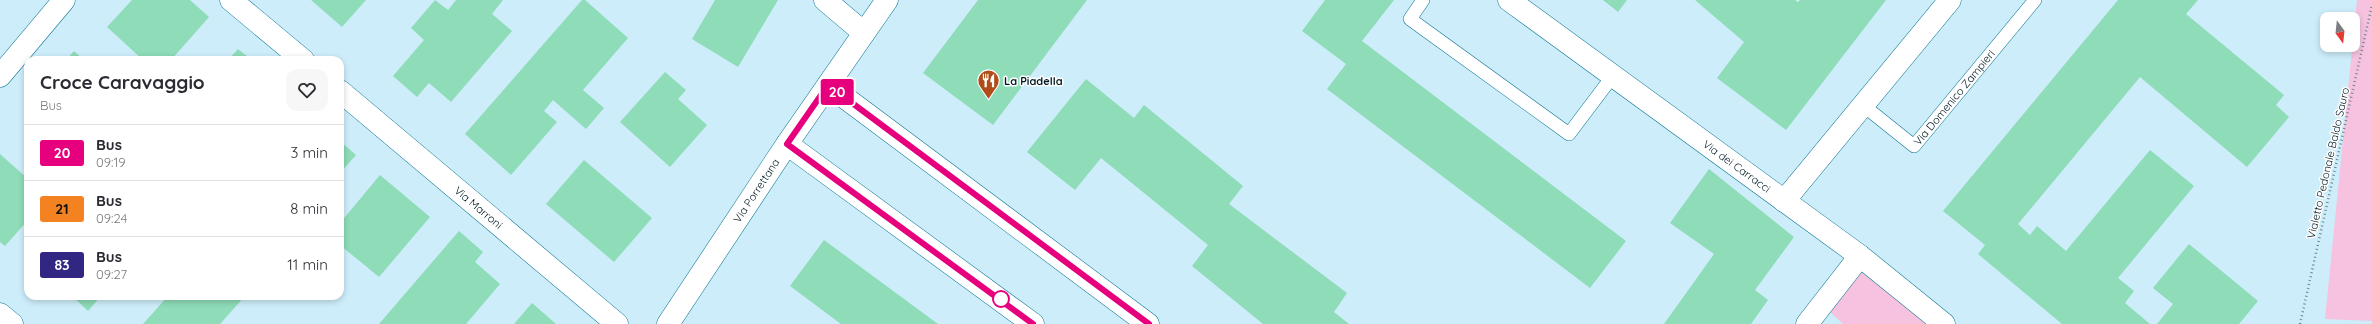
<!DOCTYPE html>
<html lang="en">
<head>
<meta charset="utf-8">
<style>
  body { margin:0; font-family:Quicksand,sans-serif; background:#f7f7f7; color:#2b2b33; height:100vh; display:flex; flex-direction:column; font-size:15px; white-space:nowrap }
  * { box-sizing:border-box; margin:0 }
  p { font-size:13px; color:#7c7c81 }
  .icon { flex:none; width:22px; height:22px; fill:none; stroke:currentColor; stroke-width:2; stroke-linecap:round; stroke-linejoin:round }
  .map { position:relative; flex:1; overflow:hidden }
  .drawer { position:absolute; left:24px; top:56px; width:320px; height:244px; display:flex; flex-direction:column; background:#fff; border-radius:12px; box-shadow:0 2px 6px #0003 }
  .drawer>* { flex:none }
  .badge { padding:0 8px; border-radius:3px; font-size:14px; line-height:26px }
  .needle { width:26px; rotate:165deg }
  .buttons { position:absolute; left:2320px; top:12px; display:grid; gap:8px }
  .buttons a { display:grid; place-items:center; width:40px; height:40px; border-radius:8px; background:#fff; box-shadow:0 2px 6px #0003; font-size:20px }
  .map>.badge { position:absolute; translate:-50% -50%; box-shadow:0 0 0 2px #fff }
  .round { display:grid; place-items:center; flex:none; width:42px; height:42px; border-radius:12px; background:#f7f7f7 }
  .head { display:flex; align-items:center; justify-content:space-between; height:68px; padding:0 16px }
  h1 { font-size:19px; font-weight:700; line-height:30px }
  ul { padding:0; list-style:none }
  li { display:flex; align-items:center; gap:12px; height:56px; padding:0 16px; border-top:1px solid #e1e1e2 }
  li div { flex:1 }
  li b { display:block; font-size:15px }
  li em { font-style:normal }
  li .badge { min-width:44px; font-weight:700; text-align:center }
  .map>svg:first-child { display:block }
  .green { fill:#f6c2df }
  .building { fill:#8edcb8 }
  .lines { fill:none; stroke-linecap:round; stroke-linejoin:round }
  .lane-casing { stroke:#097391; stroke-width:14 }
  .street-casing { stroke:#097391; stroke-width:23 }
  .secondary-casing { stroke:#097391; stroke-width:23 }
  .primary-casing { stroke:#097391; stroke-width:23 }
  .path { stroke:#688590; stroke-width:2.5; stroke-dasharray:1 3; stroke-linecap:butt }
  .lane { stroke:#fff; stroke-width:13 }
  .street { stroke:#fff; stroke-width:22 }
  .secondary { stroke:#fff; stroke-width:22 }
  .primary { stroke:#fff; stroke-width:22 }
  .line-casing { stroke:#fff; stroke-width:9 }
  .line { stroke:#e6007e; stroke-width:6 }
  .stop-dot { fill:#fff; stroke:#e6007e; stroke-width:2 }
  .labels { text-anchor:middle; stroke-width:3; stroke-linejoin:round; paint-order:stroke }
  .poi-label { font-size:11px; font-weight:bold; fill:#001a23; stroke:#fff; text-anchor:start }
  .street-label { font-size:11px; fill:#001a23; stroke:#fff }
</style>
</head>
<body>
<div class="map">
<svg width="2372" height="324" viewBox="0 0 2372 324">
  <rect width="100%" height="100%" fill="#cdedfa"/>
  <path class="green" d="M2357 0H2372V321L2325 319Z
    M1869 263 1937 324H1843L1828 310Z"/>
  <path class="building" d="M132 0H190L209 17 171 60H143L107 27Z
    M311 0H366L342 27Z
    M435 0 448 10 456 0H503L492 14 512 31 451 102 429 83 417 97 393 76 424 40 411 28Z
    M582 0H585L628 38 583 90 604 108 586 129 553 100 544 111 557 122 511 175 465 134Z
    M715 0H778L738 67 692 39Z
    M978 0H1087L993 125 923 73Z
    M1325 0H1394L1362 41 1626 241 1590 288 1327 89 1346 64 1302 31Z
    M1603 0H1627L1618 12Z
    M1695 0H1795L1798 2 1800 0H1886L1786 130 1717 78 1744 42Z
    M2118 0H2198L2186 14 2284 95 2276 105 2289 117 2247 167 2140 77 2018 224 2030 235 2037 226 2066 251 2150 150 2194 186 2118 278 2134 291 2125 303 2150 324H2062L1978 254 1985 245 1943 211Z
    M238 49 252 60H228Z
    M74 51 84 60H66Z
    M665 72 686 90 678 99 707 125 670 167 620 122Z
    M1086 79 1134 118 1144 105 1243 186 1229 204 1347 293 1334 312 1349 324H1263L1192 266 1208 245 1101 158 1075 190 1027 152Z
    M340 141 356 155 340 173Z
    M0 154 28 179V220L5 246 0 242Z
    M584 160 652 218 614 262 546 204Z
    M1709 169 1794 237 1755 290 1768 300 1751 324H1664L1714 254 1670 223Z
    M380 175 430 217 379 277 340 245V223Z
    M459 231 483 252 475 262 500 284 466 324H379Z
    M824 240 938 324H841L790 286Z
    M2189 244 2258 301 2239 324H2157L2173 304 2153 288Z
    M72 296H101L88 311Z
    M168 296H245L220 324H143Z
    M532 303 556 324H514Z"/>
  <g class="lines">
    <defs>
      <g id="lane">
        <path d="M1423 0 1410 19 1569 134 1612 77"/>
        <path id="s1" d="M1864 106 1914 146 2035 0"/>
      </g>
      <g id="street">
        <path d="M231 0 303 60"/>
        <path d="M825 0 864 33"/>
        <path id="s2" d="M1509 0 1860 256 1944 324"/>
        <path d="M0 76 64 0"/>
        <path id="s3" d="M340 91 617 324"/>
        <path d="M1784 201 1950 0"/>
        <path d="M0 314 12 324"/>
        <path d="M1807 324 1860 256"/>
      </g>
      <path id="secondary" d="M828 85 1148 324
        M787 144 1033 324"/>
      <g id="primary">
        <path id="s4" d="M668 324 787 144 887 0"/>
      </g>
    </defs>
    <use href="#lane" class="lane-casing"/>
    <use href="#street" class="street-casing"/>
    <use href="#secondary" class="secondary-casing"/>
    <use href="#primary" class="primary-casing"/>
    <path class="path" d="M2300 324 2372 5"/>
    <use href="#lane" class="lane"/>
    <use href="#street" class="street"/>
    <use href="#secondary" class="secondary"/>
    <use href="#primary" class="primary"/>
  </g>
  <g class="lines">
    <defs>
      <path id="line" d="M1033 324 787 144 828 85 1149 324"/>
    </defs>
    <use href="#line" class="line-casing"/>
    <use href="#line" class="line"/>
  </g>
  <defs>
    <symbol id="restaurant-pin" viewBox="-11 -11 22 30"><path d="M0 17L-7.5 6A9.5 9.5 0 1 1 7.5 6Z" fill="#af4c17" stroke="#fff"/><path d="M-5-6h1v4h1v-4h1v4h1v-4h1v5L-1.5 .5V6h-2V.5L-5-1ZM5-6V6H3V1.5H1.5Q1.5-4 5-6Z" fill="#fff"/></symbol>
  </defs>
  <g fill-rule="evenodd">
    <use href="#restaurant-pin" x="976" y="68" width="25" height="34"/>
  </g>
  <circle class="stop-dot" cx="1001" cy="299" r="8"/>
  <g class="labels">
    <g class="poi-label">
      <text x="1004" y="85">La Piadella</text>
    </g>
    <g class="street-label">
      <text dy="4" stroke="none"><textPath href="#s1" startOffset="127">Via Domenico Zampieri</textPath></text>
      <text transform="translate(2328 163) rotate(-77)" y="4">Vialetto Pedonale Baldo Sauro</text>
      <text dy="4" stroke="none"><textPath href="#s2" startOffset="282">Via dei Carracci</textPath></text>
      <text dy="4" stroke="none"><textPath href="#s4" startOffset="160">Via Porrettana</textPath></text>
      <text dy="4" stroke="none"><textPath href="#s3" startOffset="181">Via Marroni</textPath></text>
    </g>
  </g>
</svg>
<div class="buttons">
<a><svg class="needle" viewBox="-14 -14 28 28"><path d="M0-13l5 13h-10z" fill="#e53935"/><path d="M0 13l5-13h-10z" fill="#7c7c81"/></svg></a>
</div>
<b class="badge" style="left:837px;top:92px;background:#e6007e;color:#fff">20</b>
<section class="drawer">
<div class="head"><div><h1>Croce Caravaggio</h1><p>Bus</p></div><a class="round"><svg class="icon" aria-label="heart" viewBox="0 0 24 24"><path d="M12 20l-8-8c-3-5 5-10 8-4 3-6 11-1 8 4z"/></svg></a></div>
<ul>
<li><span class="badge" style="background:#e6007e;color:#fff">20</span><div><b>Bus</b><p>09:19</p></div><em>3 min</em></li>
<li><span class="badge" style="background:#f58220;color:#111">21</span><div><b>Bus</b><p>09:24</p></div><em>8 min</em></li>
<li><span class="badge" style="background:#312783;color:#fff">83</span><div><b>Bus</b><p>09:27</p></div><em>11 min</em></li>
</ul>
</section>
</div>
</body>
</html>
